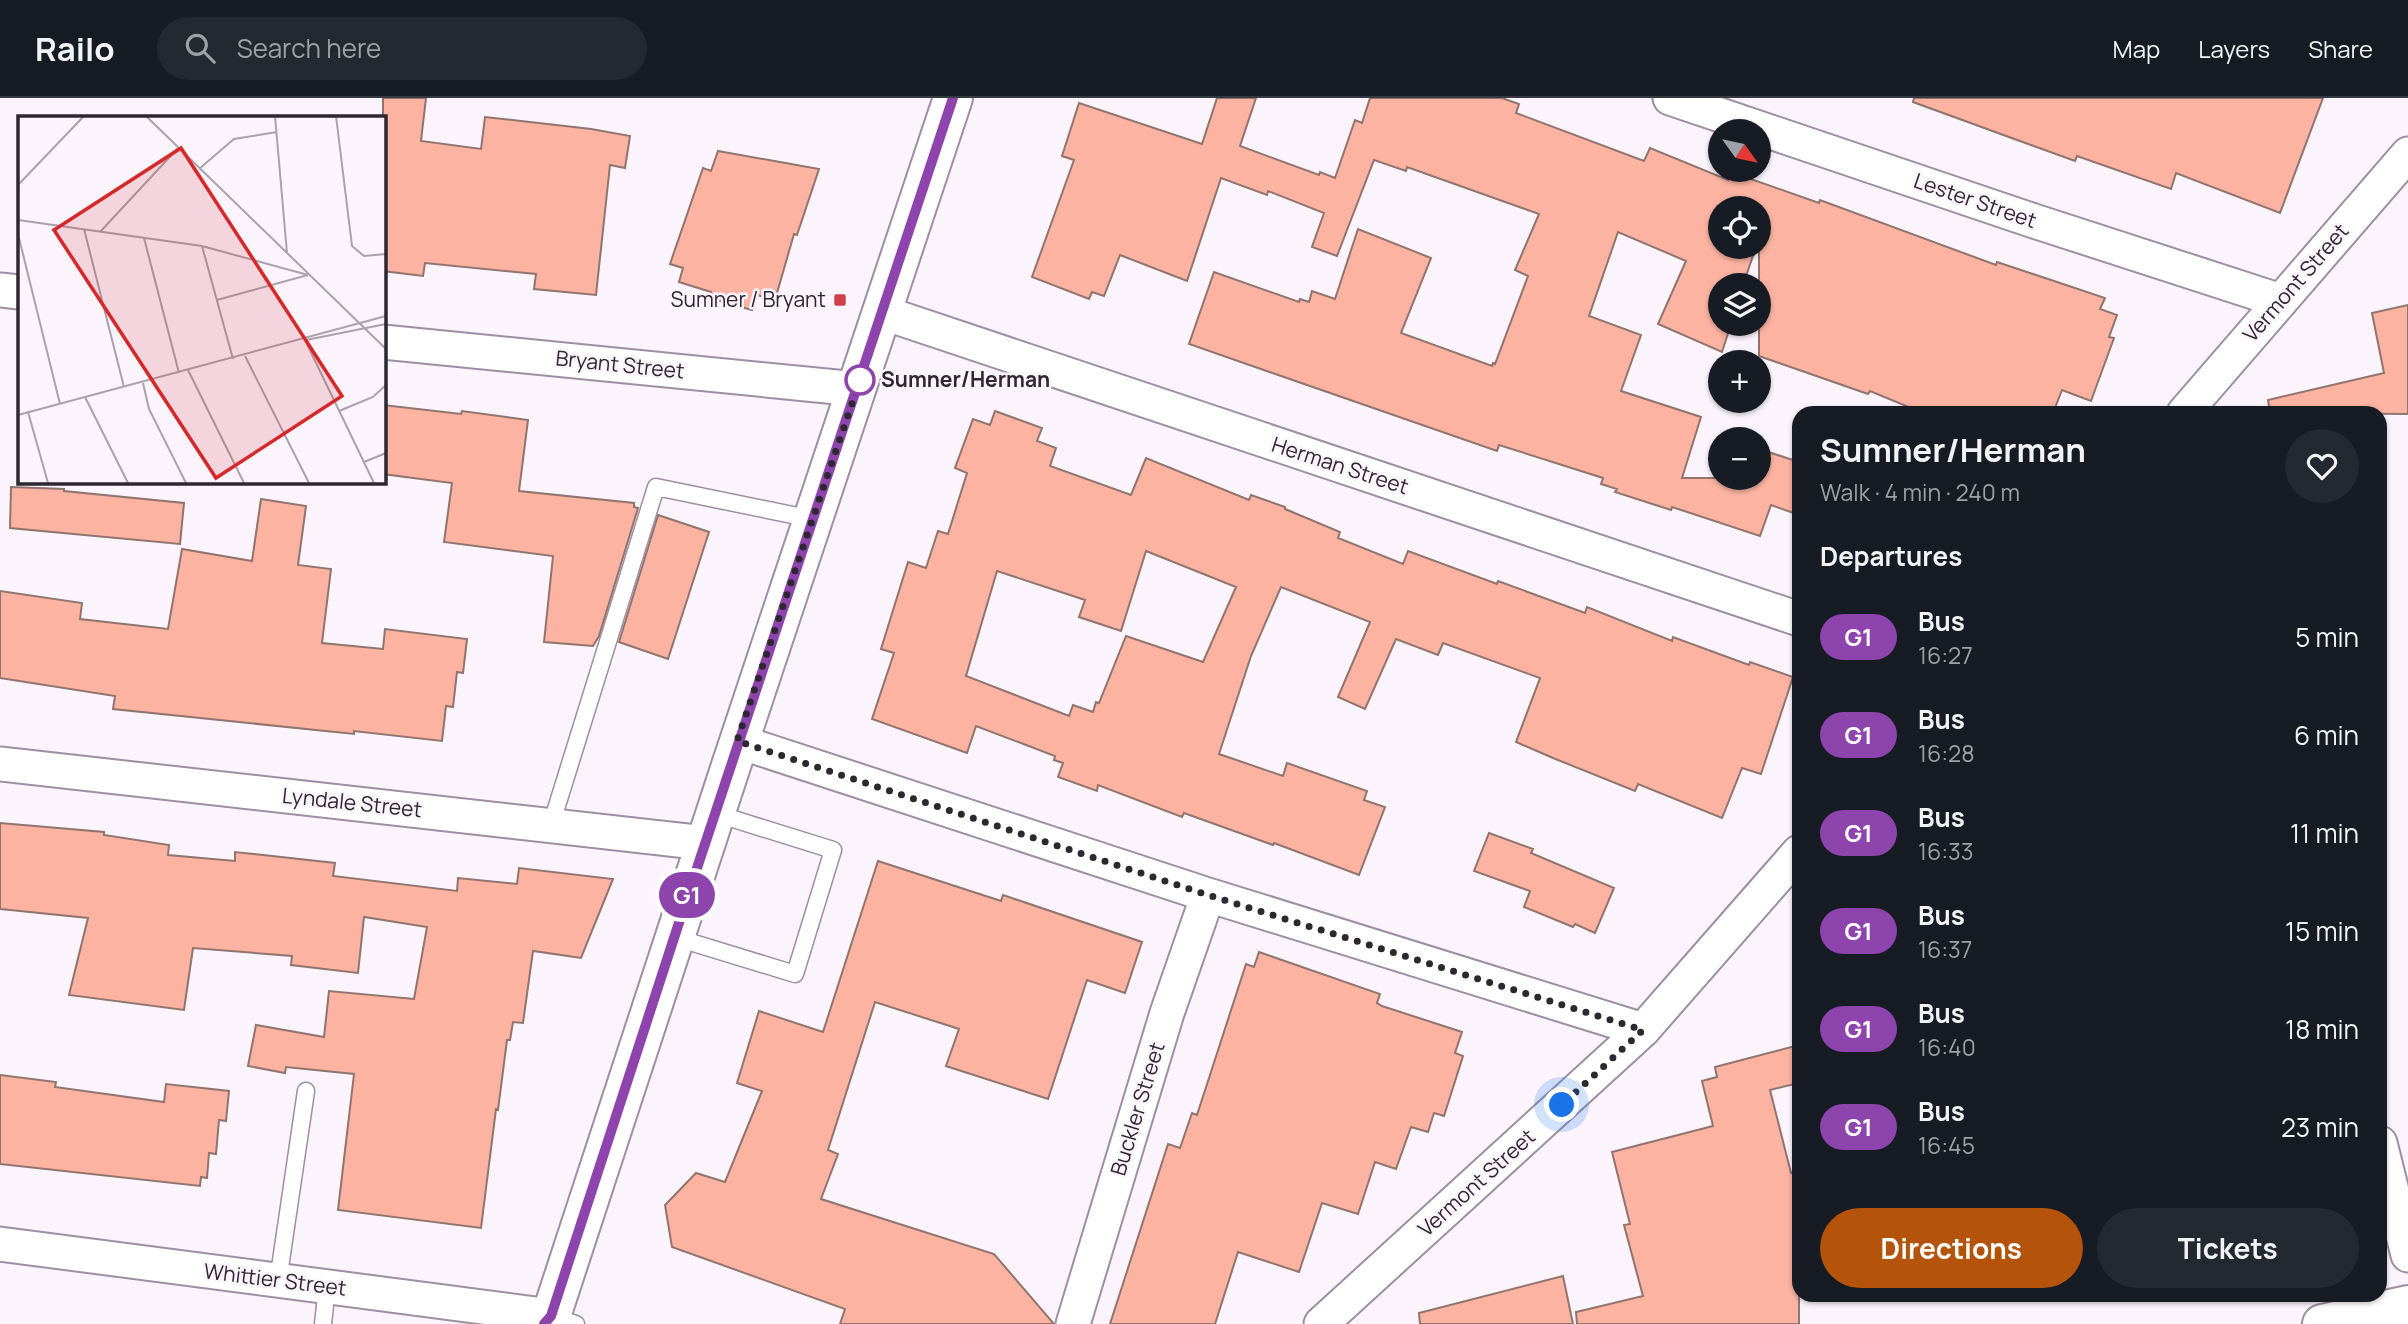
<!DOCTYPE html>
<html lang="en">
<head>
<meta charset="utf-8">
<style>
  body { margin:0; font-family:Manrope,sans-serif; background:#242831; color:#f1f3f6; height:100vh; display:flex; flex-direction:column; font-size:26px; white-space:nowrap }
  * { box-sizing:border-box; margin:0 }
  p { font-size:23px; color:#9ea1a6 }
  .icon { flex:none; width:38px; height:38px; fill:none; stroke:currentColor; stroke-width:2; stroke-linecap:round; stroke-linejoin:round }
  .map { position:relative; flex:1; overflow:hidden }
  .sheet { position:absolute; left:1792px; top:308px; width:595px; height:896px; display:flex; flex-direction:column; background:#171b24; border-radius:21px; box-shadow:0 2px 5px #0004 }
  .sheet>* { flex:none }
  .badge { padding:0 14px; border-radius:23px; font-size:24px; line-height:46px }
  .needle { width:46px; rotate:123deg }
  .controls { position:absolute; left:1708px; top:21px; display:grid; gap:14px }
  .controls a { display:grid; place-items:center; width:63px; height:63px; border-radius:50%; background:#171b24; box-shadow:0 2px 5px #0004; font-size:35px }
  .you { position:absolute; width:35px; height:35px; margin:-18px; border:5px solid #fff; border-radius:50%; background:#1a73e8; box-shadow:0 0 0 10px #1a73e833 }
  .map>.badge { position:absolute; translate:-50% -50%; box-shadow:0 0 0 4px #fff }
  h2 { padding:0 28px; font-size:26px; line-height:63px }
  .round { display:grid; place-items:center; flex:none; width:74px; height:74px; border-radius:37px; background:#242831 }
  .overview { display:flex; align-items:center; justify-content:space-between; height:119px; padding:0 28px }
  h1 { font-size:33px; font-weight:700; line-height:52px }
  .primary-button { display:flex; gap:14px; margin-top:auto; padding:14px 28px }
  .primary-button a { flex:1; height:80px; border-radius:42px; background:#b45309; color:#fff; font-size:28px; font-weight:700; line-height:80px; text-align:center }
  .primary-button a+a { background:#242831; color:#f1f3f6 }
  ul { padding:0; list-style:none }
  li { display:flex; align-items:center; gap:21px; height:98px; padding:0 28px }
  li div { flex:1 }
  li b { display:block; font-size:26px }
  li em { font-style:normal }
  li .badge { min-width:77px; font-weight:700; text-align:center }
  header { display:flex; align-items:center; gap:42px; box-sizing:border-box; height:98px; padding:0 35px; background:#171b24; border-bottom:2px solid #363941 }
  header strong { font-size:33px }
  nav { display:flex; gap:38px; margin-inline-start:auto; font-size:24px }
  .search { width:490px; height:63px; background:#242831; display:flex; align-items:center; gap:18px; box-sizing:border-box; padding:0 24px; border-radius:38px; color:#9ea1a6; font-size:26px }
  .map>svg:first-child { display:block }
  .building { fill:#fcb3a2; stroke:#90746e; stroke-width:2; fill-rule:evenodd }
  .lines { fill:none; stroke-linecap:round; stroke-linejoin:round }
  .service-casing { stroke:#9e8ea4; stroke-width:19 }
  .minor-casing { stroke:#9e8ea4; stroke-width:37 }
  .secondary-casing { stroke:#9e8ea4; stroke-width:42 }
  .primary-casing { stroke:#9e8ea4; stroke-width:42 }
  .service { stroke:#fff; stroke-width:16 }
  .minor { stroke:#fff; stroke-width:33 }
  .secondary { stroke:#fff; stroke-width:38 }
  .primary { stroke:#fff; stroke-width:38 }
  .line-casing { stroke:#fff; stroke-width:16 }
  .line { stroke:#8e44ad; stroke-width:10 }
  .walk { stroke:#2d272f; stroke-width:7; stroke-dasharray:0 12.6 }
  .poi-dot { fill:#cf3f4c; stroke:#fbf4fd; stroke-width:2.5 }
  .stop-dot { fill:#fff; stroke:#8e44ad; stroke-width:3.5 }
  .labels { text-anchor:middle; stroke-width:5; stroke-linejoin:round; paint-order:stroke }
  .street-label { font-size:21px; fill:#2d272f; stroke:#fbf4fd }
  .poi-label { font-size:21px; fill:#2d272f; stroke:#fbf4fd; text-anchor:end }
  .stop-label { font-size:21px; font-weight:bold; fill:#2d272f; stroke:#fbf4fd; text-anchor:start }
  .inset-road { fill:none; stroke:#a9a2ab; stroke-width:2 }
  .view { fill:#d62828; fill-opacity:0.15; stroke:#d62828; stroke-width:3.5 }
  .inset-edge { fill:none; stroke:#2d272f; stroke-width:3.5 }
</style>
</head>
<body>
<header>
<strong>Railo</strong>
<div class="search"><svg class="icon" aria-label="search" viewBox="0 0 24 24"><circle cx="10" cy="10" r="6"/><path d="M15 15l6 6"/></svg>Search here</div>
<nav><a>Map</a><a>Layers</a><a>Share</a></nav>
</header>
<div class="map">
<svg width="2408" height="1226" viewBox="0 0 2408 1226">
  <rect width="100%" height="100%" fill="#fbf4fd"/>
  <path class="building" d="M383 0H426L421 43 481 51 485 19 591 31 630 38 625 70 610 67 596 197 534 191 536 176 425 165 423 178 383 173Z
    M1217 0H1256L1240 48 1319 77 1320 74 1335 80 1355 22 1362 25 1370 0H1502L1519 6 1516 15 1644 63 1650 50 1728 82 1731 74 1819 105 1820 102 1996 167 1997 164 2105 200 2100 211 2117 217 2109 239 2114 240 2091 303 2062 292 2053 315H1923L1870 293 1868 296 1759 258V110H1720V149H1756L1743 187H1720V226H1731L1722 254 1658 226 1686 163 1618 134 1589 218 1641 237 1621 293 1701 319 1682 380H1759V351L1799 364V417L1771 407 1760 438 1672 409 1671 412 1615 394 1617 391 1601 386 1603 380 1499 347 1497 353 1189 246 1214 174 1299 204 1300 201 1309 204 1312 193 1335 201 1358 131 1431 160 1401 235 1492 268 1493 265 1495 266 1528 178 1515 172 1539 116 1407 69 1406 73 1374 62 1337 158 1312 149 1324 115 1268 93 1267 97 1221 80 1187 183 1120 157 1104 198 1092 194 1089 201 1032 179 1074 62 1062 58 1079 5 1202 46Z
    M1914 0H2323L2280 115 2176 75 2171 91 2077 58 2075 63 1913 4Z
    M718 53 819 71 797 137 794 136 775 202 757 197 752 212 709 200 711 194 679 184 683 170 670 166 703 70 711 73Z
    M2408 207V316L2270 315 2268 302 2384 275 2372 215Z
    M383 307 461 316 462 313 528 322 519 393 634 405V409L638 410 599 538 593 548 544 544 553 458 444 444 452 385 383 376Z
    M995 313 1042 330 1037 343 1056 350 1050 368 1131 397 1146 360 1249 402 1251 397 1285 409V411L1340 434 1338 440 1403 466 1408 453 1497 486 1498 483 1585 515 1587 509 1672 543 1673 539 1749 567 1750 564 1793 579 1761 676 1742 670 1722 720 1638 686 1635 693 1553 660 1516 644 1540 580 1443 545 1438 557 1396 541 1365 611 1338 599 1370 524 1281 489 1251 558 1219 656 1283 678 1287 665 1367 693 1364 702 1385 709 1359 777 1274 745 1273 747 1184 715 1182 719 1098 687 1097 693 1058 679 1063 665 1054 662 1055 658 976 628 967 655 872 621 894 555 881 551 908 464 926 470 938 433 948 436 967 375 955 370 973 321 990 327ZM1146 453 1236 489 1203 564 1126 538 1099 605 1096 604 1093 614 1073 607 1069 618 966 578 997 473 1085 502 1079 519 1121 533Z
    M11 389 64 391V393L184 405 180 446 10 430Z
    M261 401 306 408 298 467 331 471 322 545 383 551 385 531 467 541 463 575 457 574 453 609 446 608 442 643 354 633V636L113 611 115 598 0 580V493L82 505 80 521 168 531 182 451 252 463Z
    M658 417 709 434 668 561 619 544Z
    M0 725 104 734V737L169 747 168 757 235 763V754L335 765 333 778 457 793 458 780 517 786 519 770 613 781 581 860 533 853 523 925 513 924 510 942H507L498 1012 496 1011 481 1130 338 1112 354 976 286 969 285 975 248 968 256 927 324 939 329 893 414 901 427 829 364 819 358 875 291 867 292 858 193 850 184 912 69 897 88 820 0 811Z
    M1489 735 1533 751 1531 755 1614 790 1595 835 1575 826 1573 829 1524 809 1530 793 1474 773Z
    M878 763 1001 803 1003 797 1142 844 1125 895 1087 882 1048 1001 946 968 959 931 875 904 828 1052 838 1056 821 1101 994 1156 1054 1226H840L845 1211 672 1149 665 1107 696 1075 725 1084 762 993 737 985 759 913 823 934Z
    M1259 854 1380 896 1377 905 1382 908 1462 934 1455 955 1463 958 1444 1018 1434 1015 1428 1034 1411 1029 1396 1071 1375 1064 1358 1116 1322 1105 1299 1174 1238 1154 1215 1226H1110L1168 1046 1180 1050 1192 1015 1197 1017 1246 866 1254 869Z
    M1799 947V985L1770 992 1791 1075 1799 1073V1226H1577L1576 1214 1643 1198 1624 1127 1630 1126 1612 1054 1713 1028 1702 983 1717 979 1715 969Z
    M0 977 56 984 55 989 164 1004 166 986 229 993 226 1023 219 1022 216 1056 209 1055 207 1080 201 1079 200 1088 0 1066Z
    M1563 1178 1573 1226H1420L1419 1215Z"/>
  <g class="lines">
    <defs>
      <path id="service" d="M551 727 656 389 812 421
        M674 839 795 876 833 752 714 715
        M278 1183 306 993
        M551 1218 576 1226
        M323 1226 327 1189"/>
      <path id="minor" d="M1670 0 2034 123 2281 203
        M0 192 19 194
        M881 214 1799 521
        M383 244 857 291
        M2184 315 2408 56
        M737 643 1208 797 1643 932
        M0 666 705 745
        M2380 1045 2408 1157
        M0 1146 551 1218
        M1073 1226 1167 915 1208 797
        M1321 1226 1643 932 1799 754"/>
      <path id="secondary" d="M2322 1226 2408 1207"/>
      <path id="primary" d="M551 1226V1218C683 811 817 406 953 0"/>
    </defs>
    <use href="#service" class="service-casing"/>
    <use href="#minor" class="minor-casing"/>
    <use href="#secondary" class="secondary-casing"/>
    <use href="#primary" class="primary-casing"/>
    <use href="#service" class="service"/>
    <use href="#minor" class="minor"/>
    <use href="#secondary" class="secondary"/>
    <use href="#primary" class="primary"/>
  </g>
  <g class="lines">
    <defs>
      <path id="line" d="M544 1226 551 1218C682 811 817 406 953 0"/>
    </defs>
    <use href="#line" class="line-casing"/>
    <use href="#line" class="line"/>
    <path class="walk" d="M860 282 737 643 1208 797 1643 932 1562 1007"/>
  </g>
  <rect class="poi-dot" x="833" y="195" width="14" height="14" rx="3.5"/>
  <circle class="stop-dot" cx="860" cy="282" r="14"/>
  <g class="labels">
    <g class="street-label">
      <text transform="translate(1975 103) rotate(19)" y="7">Lester Street</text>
      <text transform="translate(2296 185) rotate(-49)" y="7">Vermont Street</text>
      <text transform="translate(620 267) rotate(6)" y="7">Bryant Street</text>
      <text transform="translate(1340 368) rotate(18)" y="7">Herman Street</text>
      <text transform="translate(352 705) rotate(6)" y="7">Lyndale Street</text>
      <text transform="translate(1138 1011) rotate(-73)" y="7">Buckler Street</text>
      <text transform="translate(1477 1085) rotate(-42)" y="7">Vermont Street</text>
      <text transform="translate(275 1182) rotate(7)" y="7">Whittier Street</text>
    </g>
    <g class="poi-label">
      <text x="826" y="209">Sumner / Bryant</text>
    </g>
    <g class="stop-label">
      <text x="881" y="289">Sumner/Herman</text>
    </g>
  </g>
  <g transform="translate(18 18)">
    <rect width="368" height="368" fill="#fbf4fd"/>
    <path class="inset-road" d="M128 0 368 233M257 0 269 137M318 0 334 130 346 140 368 138M181 53 216 23 259 16M0 69 66 0M0 104 184 130 290 159M66 113 106 271M82 116 160 32M0 118 42 288M126 122 161 257M184 130 215 243M199 184 290 159M287 224 356 367M288 224 368 208M227 240 291 367M170 254 226 367M125 267 131 293 168 367M67 281 110 367M321 295 355 281 368 269M10 296 30 367M0 299 368 200M346 346 368 337"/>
    <path class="view" d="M163 32 324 280 198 362 36 114Z"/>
    <rect width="368" height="368" class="inset-edge"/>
  </g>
</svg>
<div class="controls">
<a><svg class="needle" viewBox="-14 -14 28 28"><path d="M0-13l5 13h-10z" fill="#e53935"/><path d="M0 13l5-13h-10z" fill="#9ea1a6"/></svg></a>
<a><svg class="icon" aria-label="locate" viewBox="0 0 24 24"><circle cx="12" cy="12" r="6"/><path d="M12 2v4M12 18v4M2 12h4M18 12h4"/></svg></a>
<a><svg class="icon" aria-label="layers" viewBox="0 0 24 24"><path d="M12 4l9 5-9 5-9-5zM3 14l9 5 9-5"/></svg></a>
<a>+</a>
<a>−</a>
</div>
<div class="you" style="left:1562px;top:1007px"></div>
<b class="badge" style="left:687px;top:797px;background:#8e44ad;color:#fff">G1</b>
<section class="sheet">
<div class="overview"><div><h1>Sumner/Herman</h1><p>Walk · 4 min · 240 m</p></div><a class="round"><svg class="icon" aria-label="heart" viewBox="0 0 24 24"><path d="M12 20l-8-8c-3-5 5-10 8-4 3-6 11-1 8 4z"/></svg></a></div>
<h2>Departures</h2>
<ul>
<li><span class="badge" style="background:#8e44ad;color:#fff">G1</span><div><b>Bus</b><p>16:27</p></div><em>5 min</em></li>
<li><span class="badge" style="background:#8e44ad;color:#fff">G1</span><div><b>Bus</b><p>16:28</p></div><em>6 min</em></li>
<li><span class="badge" style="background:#8e44ad;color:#fff">G1</span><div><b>Bus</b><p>16:33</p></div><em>11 min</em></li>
<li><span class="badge" style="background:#8e44ad;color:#fff">G1</span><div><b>Bus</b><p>16:37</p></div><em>15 min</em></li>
<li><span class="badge" style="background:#8e44ad;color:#fff">G1</span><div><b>Bus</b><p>16:40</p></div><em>18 min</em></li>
<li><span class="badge" style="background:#8e44ad;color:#fff">G1</span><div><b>Bus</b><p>16:45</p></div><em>23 min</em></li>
</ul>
<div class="primary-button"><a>Directions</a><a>Tickets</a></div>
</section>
</div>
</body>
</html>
